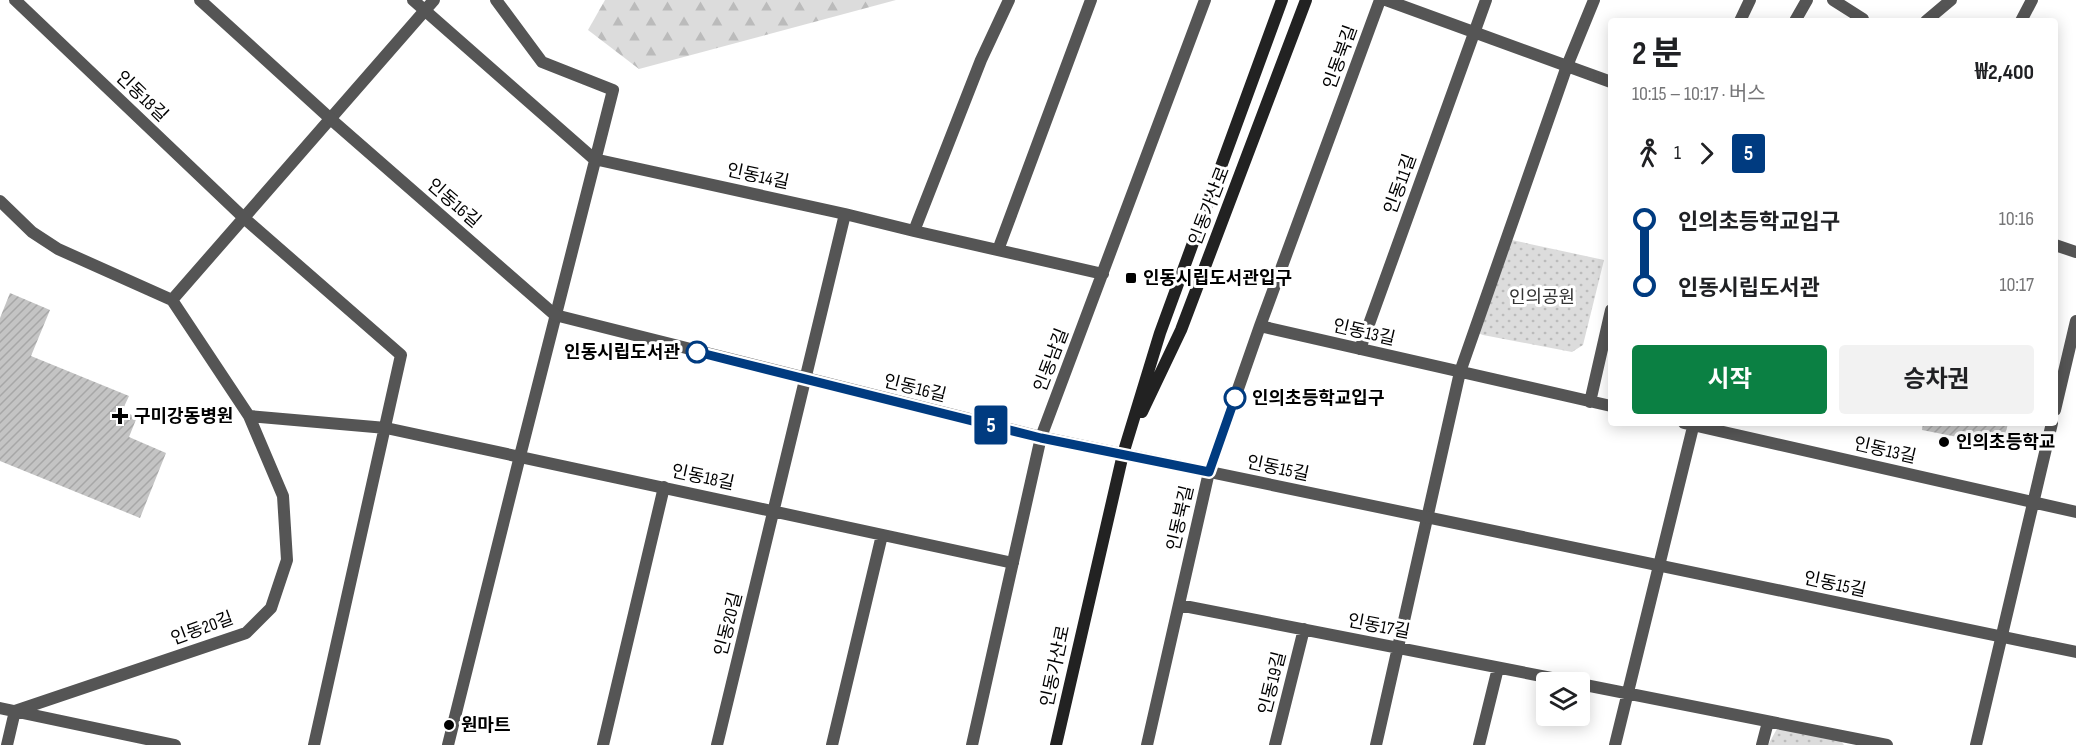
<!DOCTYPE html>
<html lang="ko">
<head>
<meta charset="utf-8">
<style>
  body { margin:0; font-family:"Sofia Sans Condensed","Noto Sans KR",sans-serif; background:#f2f2f2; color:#202124; height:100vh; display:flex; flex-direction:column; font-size:22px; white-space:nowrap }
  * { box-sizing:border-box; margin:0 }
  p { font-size:20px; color:#757577 }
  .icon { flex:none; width:33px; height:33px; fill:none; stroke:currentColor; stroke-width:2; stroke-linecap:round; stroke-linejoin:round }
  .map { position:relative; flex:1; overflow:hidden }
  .sheet { position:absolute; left:1608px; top:18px; width:450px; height:408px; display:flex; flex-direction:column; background:#fff; border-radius:6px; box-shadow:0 3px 15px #0003 }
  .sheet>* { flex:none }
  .badge { padding:0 12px; border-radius:4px; font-size:21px; line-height:39px }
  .controls { position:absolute; left:1536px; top:672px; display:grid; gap:12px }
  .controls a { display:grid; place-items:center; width:54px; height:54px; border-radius:6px; background:#fff; box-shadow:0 3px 15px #0003; font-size:30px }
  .map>.badge { position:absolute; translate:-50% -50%; box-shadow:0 0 0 3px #fff }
  .legs { display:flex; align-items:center; gap:9px; height:66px; padding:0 24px; font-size:20px }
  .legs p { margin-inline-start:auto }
  .head { display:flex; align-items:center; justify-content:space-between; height:102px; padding:0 24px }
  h1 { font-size:33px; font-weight:700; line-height:45px }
  .primary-button { display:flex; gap:12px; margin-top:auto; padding:12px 24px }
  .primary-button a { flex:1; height:69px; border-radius:6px; background:#0b8043; color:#fff; font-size:24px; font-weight:700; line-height:69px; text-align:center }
  .primary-button a+a { background:#f2f2f2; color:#202124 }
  ul { padding:0 24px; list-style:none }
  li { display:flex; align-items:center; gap:21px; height:66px; font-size:22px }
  li i { display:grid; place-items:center; width:9px; height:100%; margin:0 8px; background:currentColor }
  li i::after { content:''; width:15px; height:15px; margin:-8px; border:4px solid; border-radius:50%; background:#fff }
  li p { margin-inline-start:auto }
  li:first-child i { background:linear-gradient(#0000 50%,currentColor 0) }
  li:last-child i { background:linear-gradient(currentColor 50%,#0000 0) }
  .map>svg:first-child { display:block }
  .grass { fill:url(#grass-dots) }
  .forest { fill:url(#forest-firs) }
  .building { fill:url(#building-hatch) }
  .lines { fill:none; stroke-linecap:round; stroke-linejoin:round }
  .minor { stroke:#555; stroke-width:12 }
  .tertiary { stroke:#555; stroke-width:12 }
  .secondary { stroke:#222; stroke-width:12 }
  .line-1-casing { stroke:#fff; stroke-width:14 }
  .line-1 { stroke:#003b80; stroke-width:9 }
  .poi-dot { fill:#000; stroke:#fff; stroke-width:2 }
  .stop-1-dot { fill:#fff; stroke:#003b80; stroke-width:3 }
  .labels { text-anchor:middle; stroke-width:6; stroke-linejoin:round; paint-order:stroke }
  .street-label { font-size:18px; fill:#000; stroke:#fff }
  .poi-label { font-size:18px; font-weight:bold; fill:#000; stroke:#fff; text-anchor:start }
  .park-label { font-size:18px; fill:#333; stroke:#fff }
  .stop-label { font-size:18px; font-weight:bold; fill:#000; stroke:#fff; text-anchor:end }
</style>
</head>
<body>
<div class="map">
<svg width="2076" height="745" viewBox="0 0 2076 745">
  <defs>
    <pattern id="grass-dots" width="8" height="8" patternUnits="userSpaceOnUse" patternTransform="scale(1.5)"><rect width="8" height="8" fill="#dcdcdc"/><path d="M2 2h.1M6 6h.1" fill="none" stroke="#bbb" stroke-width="1.8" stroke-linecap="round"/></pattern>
    <pattern id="forest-firs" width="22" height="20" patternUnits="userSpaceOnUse" patternTransform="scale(1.5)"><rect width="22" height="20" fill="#dcdcdc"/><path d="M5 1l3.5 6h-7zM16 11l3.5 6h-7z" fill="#bbb"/></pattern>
    <pattern id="building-hatch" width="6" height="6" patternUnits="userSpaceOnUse" patternTransform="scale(1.5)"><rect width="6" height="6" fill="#c4c4c4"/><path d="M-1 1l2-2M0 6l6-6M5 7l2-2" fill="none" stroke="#a7a7a7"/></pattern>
  </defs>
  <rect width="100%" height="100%" fill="#fff"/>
  <path class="grass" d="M1507 239 1604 260 1583 345 1572 352 1483 335 1473 331Z
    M1778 727 1840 740 1844 745H1768Z"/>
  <path class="forest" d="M605 0H896L639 69 588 30Z"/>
  <path class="building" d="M10 293 50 310 31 356 129 396 122 411 137 417 129 437 166 453 140 518 0 461V318Z
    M1923 423H2008L2003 446 1922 430Z"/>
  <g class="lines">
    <path class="minor" d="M15 0 244 218 401 355 314 745
      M413 0 594 159 845 214 914 231 1103 274
      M1386 0 1611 82
      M1833 0 1863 19 1862 21
      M1740 21 1750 0
      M1795 21 1807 0
      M1926 21 1951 0
      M2021 21 2032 0
      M0 201 32 232 58 249 172 300 249 416 386 428 1013 563
      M914 231 981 60 1009 0
      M2055 245 2076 252
      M998 250 1091 0
      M172 300 434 0
      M1260 326 1611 406
      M1360 349 1486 0
      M1590 402 1611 310
      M2055 410 2076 321
      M1684 423 2076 512
      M1179 605 1572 682
      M1580 684 1887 745
      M0 708 175 745
      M7 745 15 711 246 633 271 608 287 560 283 496 249 416
      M448 745 520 456 613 90 542 62 496 0
      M603 745 664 487
      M717 745 845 214
      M832 745 882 535
      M972 745 1041 437 1205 0
      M1147 745 1209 472 1260 326 1380 0
      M1275 745 1304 629
      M1376 745 1460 372 1567 66 1594 0
      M1479 745 1498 668
      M1615 745 1694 423
      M1762 745 1768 722
      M1976 745 2052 423"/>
    <path class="tertiary" d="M200 0 334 122 555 315 1041 437 2076 652"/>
    <path class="secondary" d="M1142 412 1181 330 1306 0
      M1056 745 1123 454 1160 333 1282 0"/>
  </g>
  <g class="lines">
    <defs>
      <path id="line-1" d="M697 352 1041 438 1209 472 1235 398"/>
    </defs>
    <use href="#line-1" class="line-1-casing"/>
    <use href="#line-1" class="line-1"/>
  </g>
  <g class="poi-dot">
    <rect x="1125" y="272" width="12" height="12" rx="3"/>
    <path d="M117 407h6v6h6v6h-6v6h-6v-6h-6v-6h6z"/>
    <circle cx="1944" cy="442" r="6"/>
    <circle cx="449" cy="725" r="6"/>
  </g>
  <g class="stop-1-dot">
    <circle cx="697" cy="352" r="10"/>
    <circle cx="1235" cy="398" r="10"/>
  </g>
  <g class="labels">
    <g class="street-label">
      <text transform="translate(1340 57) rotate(-70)" y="6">인동북길</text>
      <text transform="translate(142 96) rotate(44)" y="6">인동18길</text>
      <text transform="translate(758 176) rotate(12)" y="6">인동14길</text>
      <text transform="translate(1400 184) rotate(-70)" y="6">인동11길</text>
      <text transform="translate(454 203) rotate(41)" y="6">인동16길</text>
      <text transform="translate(1209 206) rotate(-69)" y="6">인동가산로</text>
      <text transform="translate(1364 332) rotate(13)" y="6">인동13길</text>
      <text transform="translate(1051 360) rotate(-69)" y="6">인동남길</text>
      <text transform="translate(915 388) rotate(14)" y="6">인동16길</text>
      <text transform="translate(1885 450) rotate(13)" y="6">인동13길</text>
      <text transform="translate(1278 468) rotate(12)" y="6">인동15길</text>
      <text transform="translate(703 477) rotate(12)" y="6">인동18길</text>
      <text transform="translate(1180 518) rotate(-77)" y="6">인동북길</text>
      <text transform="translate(1835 584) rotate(12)" y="6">인동15길</text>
      <text transform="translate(728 624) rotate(-76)" y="6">인동20길</text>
      <text transform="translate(1379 626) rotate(11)" y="6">인동17길</text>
      <text transform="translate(202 628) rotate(-20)" y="6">인동20길</text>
      <text transform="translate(1055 666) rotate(-78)" y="6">인동가산로</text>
      <text transform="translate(1272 683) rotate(-76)" y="6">인동19길</text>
    </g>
    <g class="poi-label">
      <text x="1143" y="284">인동시립도서관입구</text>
      <text x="134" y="422">구미강동병원</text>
      <text x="1956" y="448">인의초등학교</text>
      <text x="461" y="731">원마트</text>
    </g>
    <g class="park-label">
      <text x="1542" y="303">인의공원</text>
    </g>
    <g class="stop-label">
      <text x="680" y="358">인동시립도서관</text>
      <text x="1252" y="404" text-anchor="start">인의초등학교입구</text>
    </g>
  </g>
</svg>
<div class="controls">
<a><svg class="icon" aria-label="layers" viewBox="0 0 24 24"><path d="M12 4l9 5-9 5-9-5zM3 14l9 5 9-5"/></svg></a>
</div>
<b class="badge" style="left:991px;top:425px;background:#003b80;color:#fff">5</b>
<section class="sheet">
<div class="head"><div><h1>2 분</h1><p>10:15 – 10:17 · 버스</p></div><b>₩2,400</b></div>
<div class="legs"><svg class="icon" aria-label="walk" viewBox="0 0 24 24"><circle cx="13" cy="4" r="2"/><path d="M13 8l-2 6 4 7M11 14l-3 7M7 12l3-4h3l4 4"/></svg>1<svg class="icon" aria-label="forward" viewBox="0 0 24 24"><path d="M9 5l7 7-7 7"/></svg><b class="badge" style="background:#003b80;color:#fff">5</b></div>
<ul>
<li><i style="color:#003b80"></i><b>인의초등학교입구</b><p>10:16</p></li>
<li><i style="color:#003b80"></i><b>인동시립도서관</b><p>10:17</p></li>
</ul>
<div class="primary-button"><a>시작</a><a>승차권</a></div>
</section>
</div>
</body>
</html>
